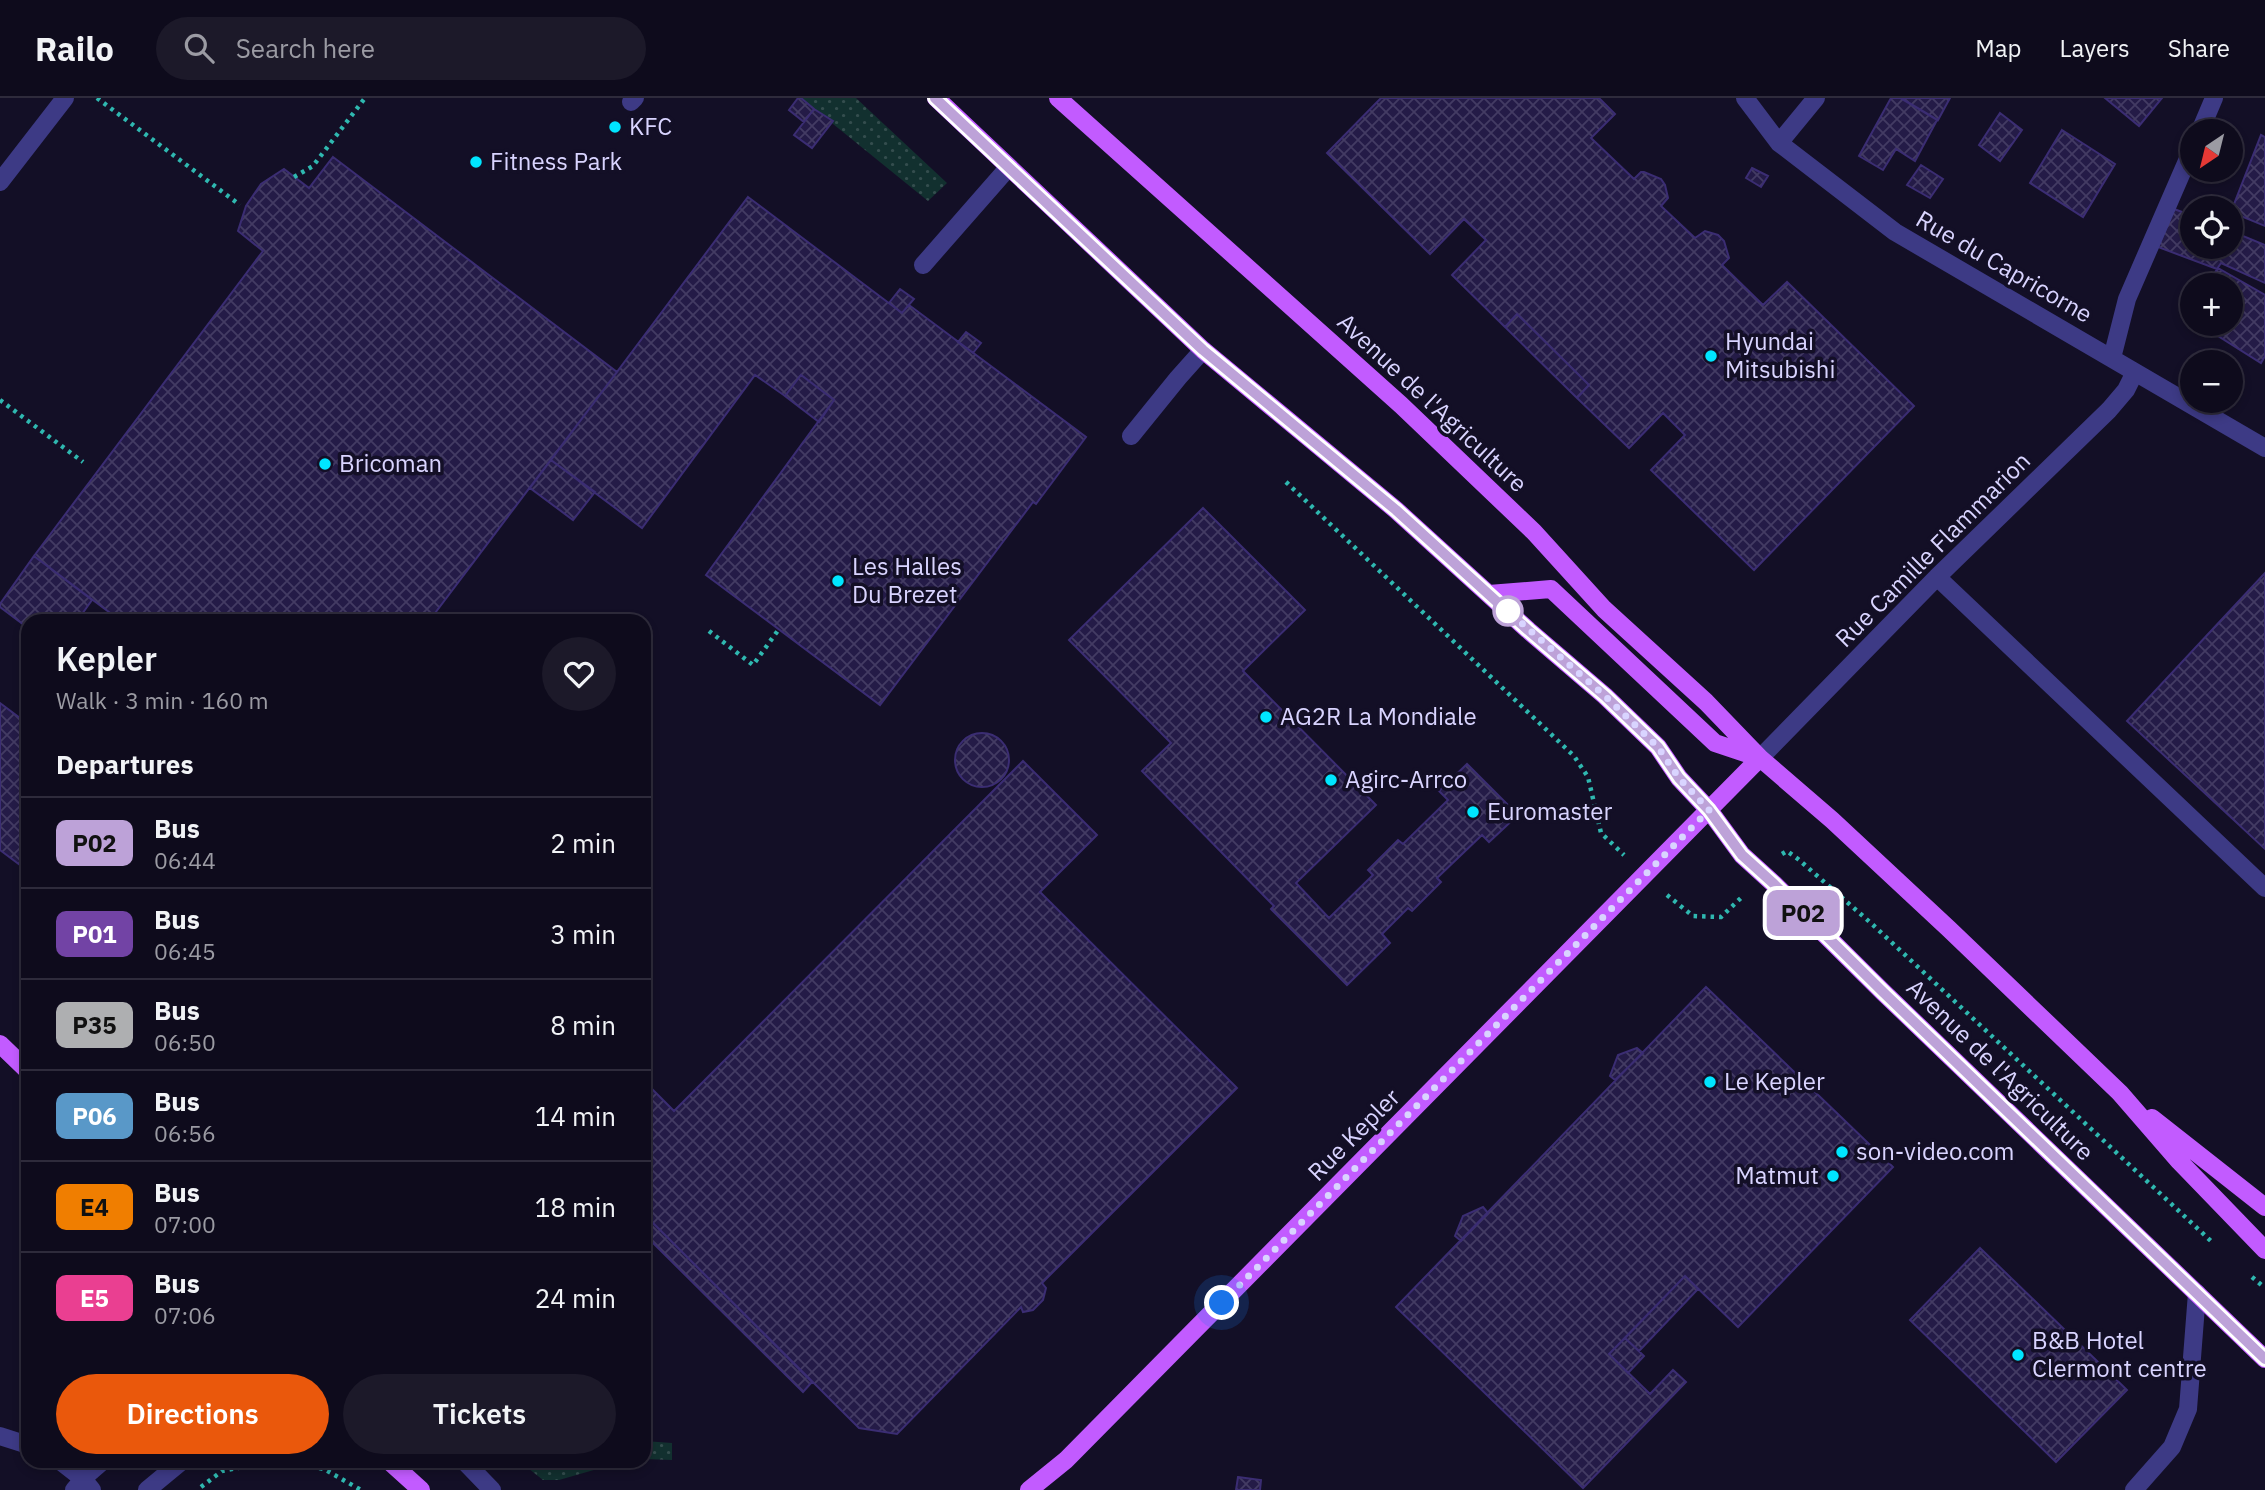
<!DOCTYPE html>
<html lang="en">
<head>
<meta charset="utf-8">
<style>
  body { margin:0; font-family:"IBM Plex Sans",sans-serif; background:#1c1929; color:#f1f3f6; height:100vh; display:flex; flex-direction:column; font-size:26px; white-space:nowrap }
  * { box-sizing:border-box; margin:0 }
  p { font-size:23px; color:#9b9ba3 }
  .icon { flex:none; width:38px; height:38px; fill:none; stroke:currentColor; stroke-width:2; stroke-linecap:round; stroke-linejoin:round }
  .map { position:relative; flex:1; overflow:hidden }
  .drawer { position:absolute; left:21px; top:516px; width:630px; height:854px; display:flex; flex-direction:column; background:#0e0b1c; border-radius:21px; box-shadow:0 4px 10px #0003,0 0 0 2px #2e2b3b }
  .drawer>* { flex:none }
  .badge { padding:0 14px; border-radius:10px; font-size:24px; line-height:46px }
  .needle { width:46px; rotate:215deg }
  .fabs { position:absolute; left:2180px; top:21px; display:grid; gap:14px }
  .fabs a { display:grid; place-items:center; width:63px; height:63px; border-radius:50%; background:#0e0b1c; box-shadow:0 4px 10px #0003,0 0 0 2px #2e2b3b; font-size:35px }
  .you { position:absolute; width:35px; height:35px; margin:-18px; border:5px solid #fff; border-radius:50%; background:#1a73e8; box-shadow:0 0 0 10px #1a73e833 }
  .map>.badge { position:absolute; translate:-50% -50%; box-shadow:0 0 0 4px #fff }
  h2 { padding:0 35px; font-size:26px; line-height:63px }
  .round { display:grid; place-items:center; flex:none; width:74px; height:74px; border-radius:37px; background:#1c1929 }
  .overview { display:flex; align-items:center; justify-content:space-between; height:119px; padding:0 35px }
  h1 { font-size:33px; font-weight:600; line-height:52px }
  .cta { display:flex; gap:14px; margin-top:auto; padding:14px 35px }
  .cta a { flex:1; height:80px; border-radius:42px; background:#ea580c; color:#fff; font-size:28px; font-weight:600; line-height:80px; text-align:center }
  .cta a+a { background:#1c1929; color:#f1f3f6 }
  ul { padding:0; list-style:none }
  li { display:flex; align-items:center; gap:21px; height:91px; padding:0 35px; border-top:2px solid #2e2b3b }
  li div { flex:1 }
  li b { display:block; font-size:26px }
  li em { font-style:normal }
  li .badge { min-width:77px; font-weight:700; text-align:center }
  header { display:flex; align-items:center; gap:42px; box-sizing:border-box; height:98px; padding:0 35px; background:#0e0b1c; border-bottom:2px solid #2e2b3b }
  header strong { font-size:33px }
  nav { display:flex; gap:38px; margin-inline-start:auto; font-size:24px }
  .search { width:490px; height:63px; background:#1c1929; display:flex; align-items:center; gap:18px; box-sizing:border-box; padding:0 24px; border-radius:38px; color:#9b9ba3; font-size:26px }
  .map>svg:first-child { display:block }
  .green { fill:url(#green-dots) }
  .building { fill:url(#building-cross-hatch); stroke:#3b2d73; stroke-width:2 }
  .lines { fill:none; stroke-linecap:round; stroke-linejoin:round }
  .path { stroke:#2fb8b0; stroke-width:4.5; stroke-dasharray:3.5 5; stroke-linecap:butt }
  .minor { stroke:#3d3a85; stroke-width:18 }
  .major { stroke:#c25bff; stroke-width:18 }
  .line-casing { stroke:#fff; stroke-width:16 }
  .line { stroke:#bda2d8; stroke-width:10 }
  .walk { stroke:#d9d4ff; stroke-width:7; stroke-dasharray:0 12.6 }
  .poi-dot { fill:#00e5ff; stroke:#130f26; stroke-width:2.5 }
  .stop-dot { fill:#fff; stroke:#bda2d8; stroke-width:3.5 }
  .labels { text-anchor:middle; stroke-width:7; stroke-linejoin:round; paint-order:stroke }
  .poi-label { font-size:24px; fill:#d9d4ff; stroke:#130f26; text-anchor:start }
  .street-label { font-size:24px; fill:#d9d4ff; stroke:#130f26 }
</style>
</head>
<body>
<header>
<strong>Railo</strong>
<div class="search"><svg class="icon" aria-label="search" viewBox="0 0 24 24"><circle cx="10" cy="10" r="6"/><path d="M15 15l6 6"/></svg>Search here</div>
<nav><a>Map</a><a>Layers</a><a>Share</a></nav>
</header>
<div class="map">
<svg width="2265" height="1392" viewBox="0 0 2265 1392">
  <defs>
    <pattern id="green-dots" width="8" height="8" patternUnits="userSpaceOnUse" patternTransform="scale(1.75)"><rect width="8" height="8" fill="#12302f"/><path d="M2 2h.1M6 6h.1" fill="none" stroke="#344d4e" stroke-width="1.8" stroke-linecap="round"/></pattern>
    <pattern id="building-cross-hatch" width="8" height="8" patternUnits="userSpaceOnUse" patternTransform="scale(1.75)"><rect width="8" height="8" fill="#241b47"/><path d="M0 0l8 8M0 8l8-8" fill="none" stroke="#433b63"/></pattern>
  </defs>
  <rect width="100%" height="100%" fill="#130f26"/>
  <path class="green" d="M801 0H856L947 85 928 103Z
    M644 1343 672 1345V1362L644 1361Z
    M519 1363H625L559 1382H543Z"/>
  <path class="building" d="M798 0H801L814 11 804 24 789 12Z
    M1381 0H1599L1615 16 1591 40 1634 81 1641 74H1644L1661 81 1665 87 1668 100 1661 108 1695 140 1705 133 1718 137 1724 143 1729 160 1722 167 1763 207 1787 184 1914 308 1754 472 1651 372 1685 337 1663 315 1629 350 1577 300 1589 287 1517 216 1505 229 1452 177 1486 142 1464 121 1430 156 1327 55Z
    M1891 0H1900L1937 22 1915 63 1896 51 1883 72 1859 58Z
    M1901 0H1950L1938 22Z
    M2105 0H2162L2139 28Z
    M814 11 833 23 812 50 794 37Z
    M2000 15 2022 32 2000 63 1979 47Z
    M2062 32 2115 66 2083 119 2030 85Z
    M2261 37 2265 39V128L2231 114Z
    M333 59 617 274 429 523H121L34 458 263 153 238 133 246 108 261 86 284 71 309 90Z
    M1921 67 1943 81 1930 100 1907 87Z
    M1752 70 1768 78 1761 89 1746 80Z
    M748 99 902 215 909 207 1086 339 1036 406 1033 404 880 607 706 477 834 302 801 277 785 298 755 277 642 430 551 362Z
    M2174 111 2193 118V149H2231V133L2265 147V185L2221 165 2217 171 2158 149Z
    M2218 170 2265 197V258L2261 265 2199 226H2231V187H2206Z
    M900 191 914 201 902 215 889 205Z
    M1517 216 1589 287 1577 300 1505 229Z
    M966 234 981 245 973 255 958 244Z
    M801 277 834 302 819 324 785 298Z
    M551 362 595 394 573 422 530 390Z
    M1203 410 1305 512 1243 573 1376 707 1296 785 1329 820 1373 777 1368 772 1398 742 1403 746 1448 702 1439 693 1467 666 1518 717 1489 744 1482 737 1437 780 1441 784 1412 813 1408 810 1382 836 1390 845 1347 887 1271 811 1274 808 1142 673 1171 645 1069 542Z
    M34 458 92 502 77 523H28V530L0 509V506Z
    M2265 475V751L2127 623Z
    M0 605 28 626V773L0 752Z
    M955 662a27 27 0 1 1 54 0a27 27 0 1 1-54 0Z
    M1023 663 1097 737 1040 794 1237 990 1042 1185 1046 1190 1043 1202 1033 1212 1023 1214 1021 1209 897 1336 859 1330 644 1116V999L652 991 674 1013Z
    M1706 889 1893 1069 1738 1229 1685 1178 1609 1256 1650 1296 1673 1272 1686 1284 1583 1390 1396 1209Z
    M1637 950 1643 955 1615 982 1610 978 1618 957Z
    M1483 1109 1488 1115 1461 1143 1455 1138 1463 1118Z
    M644 1116 812 1284 803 1294 644 1136Z
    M1980 1150 2127 1292 2056 1364 1910 1222Z
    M1685 1178 1698 1191 1639 1253 1625 1240Z
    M1625 1240 1644 1258 1628 1275 1609 1256Z
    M1238 1379 1261 1382 1260 1392H1236Z"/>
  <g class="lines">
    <path class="path" d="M97 0 240 107
      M294 79 313 68 365 0
      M0 302 83 364
      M1286 384 1574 658 1588 679 1601 735 1624 757
      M709 533 753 567 779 531
      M1782 756 1787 753 1798 761 1872 826 2212 1144
      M1667 797 1693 818 1721 819 1743 798
      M2252 1179 2265 1190
      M286 1363 324 1371 361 1392
      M201 1389 222 1373 274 1363"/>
    <path class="minor" d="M1745 0 1779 45 1895 134 2265 350
      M631 4 635 0
      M2200 33 2214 0
      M1779 45 1816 0
      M0 84 65 0
      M923 167 1008 70
      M2112 260 2127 201 2193 49
      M1131 338 1178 280 1203 252
      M1937 479 2265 790
      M1760 660 1937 479 2109 312 2126 292 2135 274
      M0 1338 28 1347
      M60 1363 83 1381 92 1392
      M464 1363 492 1392
      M74 1392 88 1376 103 1363
      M147 1392 182 1363
      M2134 1392 2172 1349 2188 1311 2197 1195"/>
    <path class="major" d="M936 0 1203 252 1396 412 1528 532 1605 598 1658 649 1679 680 1709 712 1742 757 1774 786 1883 894 2265 1261
      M1058 0 1401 307 1534 434 1604 511 1706 604 1760 660 1832 722 1949 831 2120 995 2179 1063 2265 1152
      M1489 496 1551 491 1715 645 1757 659
      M0 946 28 973
      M2152 1020 2265 1109
      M389 1363 421 1392
      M1029 1392 1066 1362 1760 660"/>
  </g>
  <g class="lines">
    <defs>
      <path id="line" d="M935 0 1203 252 1396 412 1528 532 1605 598 1658 649 1679 680 1709 712 1742 757 1774 786 1883 894 2265 1261"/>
    </defs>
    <use href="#line" class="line-casing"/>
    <use href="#line" class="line"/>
    <path class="walk" d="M1222 1205 1709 712 1679 680 1658 649 1605 598 1508 513"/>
  </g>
  <g class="poi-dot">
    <circle cx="615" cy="29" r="7"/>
    <circle cx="476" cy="64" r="7"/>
    <circle cx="1711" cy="258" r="7"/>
    <circle cx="325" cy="366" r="7"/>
    <circle cx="838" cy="483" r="7"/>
    <circle cx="1266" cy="619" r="7"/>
    <circle cx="1331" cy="682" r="7"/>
    <circle cx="1473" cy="714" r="7"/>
    <circle cx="1710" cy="984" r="7"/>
    <circle cx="1842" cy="1054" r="7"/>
    <circle cx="1833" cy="1078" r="7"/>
    <circle cx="2018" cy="1257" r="7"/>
  </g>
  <circle class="stop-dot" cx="1508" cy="513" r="14"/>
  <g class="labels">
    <g class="poi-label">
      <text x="629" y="37">KFC</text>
      <text x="490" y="72">Fitness Park</text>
      <text x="1725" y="252">Hyundai<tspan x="1725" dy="28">Mitsubishi</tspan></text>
      <text x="339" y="374">Bricoman</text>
      <text x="852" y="477">Les Halles<tspan x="852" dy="28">Du Brezet</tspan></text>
      <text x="1280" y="627">AG2R La Mondiale</text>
      <text x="1345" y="690">Agirc-Arrco</text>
      <text x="1487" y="722">Euromaster</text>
      <text x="1724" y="992">Le Kepler</text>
      <text x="1856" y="1062">son-video.com</text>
      <text x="1819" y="1086" text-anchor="end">Matmut</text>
      <text x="2032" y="1251">B&amp;B Hotel<tspan x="2032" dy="28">Clermont centre</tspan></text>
    </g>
    <g class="street-label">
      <text transform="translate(2004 169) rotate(30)" y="8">Rue du Capricorne</text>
      <text transform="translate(1432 305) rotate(43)" y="8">Avenue de l'Agriculture</text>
      <text transform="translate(1933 452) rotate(-45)" y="8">Rue Camille Flammarion</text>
      <text transform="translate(2000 972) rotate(44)" y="8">Avenue de l'Agriculture</text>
      <text transform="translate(1354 1037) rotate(-45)" y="8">Rue Kepler</text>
    </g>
  </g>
</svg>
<div class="fabs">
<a><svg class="needle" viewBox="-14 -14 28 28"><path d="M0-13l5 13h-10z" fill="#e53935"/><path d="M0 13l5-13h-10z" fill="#9b9ba3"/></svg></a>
<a><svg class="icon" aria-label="locate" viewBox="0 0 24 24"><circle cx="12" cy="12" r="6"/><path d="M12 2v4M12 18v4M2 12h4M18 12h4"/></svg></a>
<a>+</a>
<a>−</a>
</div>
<div class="you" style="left:1222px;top:1205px"></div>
<b class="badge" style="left:1803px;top:815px;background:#bda2d8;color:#111">P02</b>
<section class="drawer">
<div class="overview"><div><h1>Kepler</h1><p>Walk · 3 min · 160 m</p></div><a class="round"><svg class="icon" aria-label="heart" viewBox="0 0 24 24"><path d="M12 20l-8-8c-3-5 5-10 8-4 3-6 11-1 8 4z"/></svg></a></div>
<h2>Departures</h2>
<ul>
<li><span class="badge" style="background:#bda2d8;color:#111">P02</span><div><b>Bus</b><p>06:44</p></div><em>2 min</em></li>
<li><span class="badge" style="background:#7243a5;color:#fff">P01</span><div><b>Bus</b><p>06:45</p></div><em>3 min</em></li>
<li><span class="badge" style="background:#aeafb1;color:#111">P35</span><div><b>Bus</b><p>06:50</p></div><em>8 min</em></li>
<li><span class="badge" style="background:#5998c8;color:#fff">P06</span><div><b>Bus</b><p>06:56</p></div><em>14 min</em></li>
<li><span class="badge" style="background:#f07e00;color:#111">E4</span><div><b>Bus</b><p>07:00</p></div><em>18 min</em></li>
<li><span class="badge" style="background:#ea3f91;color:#fff">E5</span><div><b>Bus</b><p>07:06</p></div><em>24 min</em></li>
</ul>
<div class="cta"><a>Directions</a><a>Tickets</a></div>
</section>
</div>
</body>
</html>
